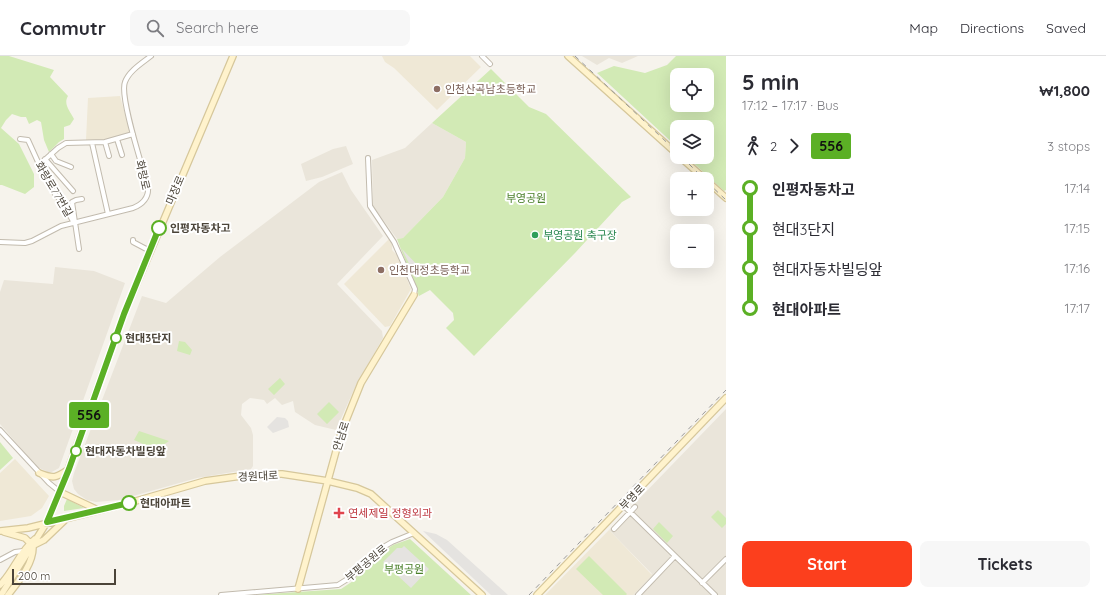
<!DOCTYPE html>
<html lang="en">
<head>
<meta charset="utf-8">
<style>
  body { margin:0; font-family:Quicksand,"Noto Sans KR",sans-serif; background:#f7f7f7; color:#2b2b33; height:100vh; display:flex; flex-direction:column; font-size:15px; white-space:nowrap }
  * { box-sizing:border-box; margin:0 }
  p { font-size:13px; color:#7c7c81 }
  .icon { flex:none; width:22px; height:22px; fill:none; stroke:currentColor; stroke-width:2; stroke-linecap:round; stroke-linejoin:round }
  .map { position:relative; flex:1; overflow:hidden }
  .side { display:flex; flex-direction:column; background:#fff; width:380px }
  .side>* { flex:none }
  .badge { padding:0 8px; border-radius:3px; font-size:14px; line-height:26px }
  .controls { position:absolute; left:670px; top:12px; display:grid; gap:8px }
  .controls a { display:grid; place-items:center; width:44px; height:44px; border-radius:8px; background:#fff; box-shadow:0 4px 16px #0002; font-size:20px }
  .scale { position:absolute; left:12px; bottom:10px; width:104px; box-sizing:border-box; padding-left:4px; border:2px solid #4b4439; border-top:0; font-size:11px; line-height:14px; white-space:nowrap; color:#4b4439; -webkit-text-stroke:3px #fff; paint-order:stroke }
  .map>.badge { position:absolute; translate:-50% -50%; box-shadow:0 0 0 2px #fff }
  .legs { display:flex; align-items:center; gap:6px; height:44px; padding:0 16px; font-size:13px }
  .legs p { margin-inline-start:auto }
  .overview { display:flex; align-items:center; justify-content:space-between; height:68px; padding:0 16px }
  h1 { font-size:22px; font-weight:700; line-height:30px }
  .button { display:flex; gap:8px; margin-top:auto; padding:8px 16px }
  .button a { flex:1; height:46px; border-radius:8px; background:#fc3f1d; color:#fff; font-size:16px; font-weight:700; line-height:46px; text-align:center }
  .button a+a { background:#f7f7f7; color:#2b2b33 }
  ul { padding:0 16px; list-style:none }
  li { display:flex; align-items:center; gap:14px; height:40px; font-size:15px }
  li i { display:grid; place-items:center; width:6px; height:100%; margin:0 5px; background:currentColor }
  li i::after { content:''; width:10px; height:10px; margin:-5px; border:3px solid; border-radius:50%; background:#fff }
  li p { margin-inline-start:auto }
  li:first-child i { background:linear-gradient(#0000 50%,currentColor 0) }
  li:last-child i { background:linear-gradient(currentColor 50%,#0000 0) }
  header { display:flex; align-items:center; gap:24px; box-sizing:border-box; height:56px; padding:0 20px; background:#fff; border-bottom:1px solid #e1e1e2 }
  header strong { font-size:19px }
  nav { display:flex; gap:22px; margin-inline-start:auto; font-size:14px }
  .search { width:280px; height:36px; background:#f7f7f7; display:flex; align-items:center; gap:10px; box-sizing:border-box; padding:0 14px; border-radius:8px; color:#7c7c81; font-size:15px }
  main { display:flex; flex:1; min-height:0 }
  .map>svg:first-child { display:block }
  .residential { fill:#eae5da }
  .education { fill:#efe8d6 }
  .green { fill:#d2eab5; fill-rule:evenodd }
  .parking { fill:#e5e3e0 }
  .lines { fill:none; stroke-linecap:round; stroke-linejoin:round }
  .street-casing { stroke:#c2bbae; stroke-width:6 }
  .secondary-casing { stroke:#d6c79b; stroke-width:8 }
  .street { stroke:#fff; stroke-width:4 }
  .secondary { stroke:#fff3cd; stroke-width:5.5 }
  .rail { stroke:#9a9a9a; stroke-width:1; stroke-dasharray:5 5; stroke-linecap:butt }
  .line-1-casing { stroke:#fff; stroke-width:9 }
  .line-1 { stroke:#5bb025; stroke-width:6 }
  .education-dot { fill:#8d6e63; stroke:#fff; stroke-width:1.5 }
  .stop-1-dot { fill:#fff; stroke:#5bb025; stroke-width:2 }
  .leisure-dot { fill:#2e9e5b; stroke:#fff; stroke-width:1.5 }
  .health-dot { fill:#e0444e; stroke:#fff; stroke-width:1.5 }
  .labels { text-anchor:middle; stroke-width:4; stroke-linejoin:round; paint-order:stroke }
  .education-label { font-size:11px; fill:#785e54; stroke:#fff; text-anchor:start }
  .street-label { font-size:11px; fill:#4b4439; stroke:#fff }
  .park-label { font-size:11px; fill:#4a7f2a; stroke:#fff }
  .stop-label { font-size:11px; font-weight:bold; fill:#4b4439; stroke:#fff; text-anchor:start }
  .leisure-label { font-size:11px; fill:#27864d; stroke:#fff; text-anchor:start }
  .health-label { font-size:11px; fill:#be3a42; stroke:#fff; text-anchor:start }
</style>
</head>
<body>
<header>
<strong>Commutr</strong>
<div class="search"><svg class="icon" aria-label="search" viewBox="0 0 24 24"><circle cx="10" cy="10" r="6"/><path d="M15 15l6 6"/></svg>Search here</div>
<nav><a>Map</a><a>Directions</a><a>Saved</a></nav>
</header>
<main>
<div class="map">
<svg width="726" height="539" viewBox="0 0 726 539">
  <rect width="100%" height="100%" fill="#f6f3ec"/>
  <path class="residential" d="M582 0H638L622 7 609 2 597 9Z
    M432 67 466 86 465 102 443 141 403 182 397 183 373 150 372 104 405 92Z
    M346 90 353 108 322 121 306 125 301 108 333 93Z
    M342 116 351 134 383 180 337 228 382 275 383 282 356 329 336 374 315 369 295 356 293 345 282 349 275 342 267 348 264 344 250 342 242 348 241 359 251 372 253 379V410L251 413 197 422 119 444 96 446 87 444 78 438 74 433 72 425 74 417 142 240 166 247 220 201 319 126Z
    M55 211 94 215 125 227 59 412 50 417 37 411 0 368V236L4 224 53 228Z
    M726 353V539H633L652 518 609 474Z"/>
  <path class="education" d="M382 0H470L481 11 437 54 394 12 385 6Z
    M120 40 130 76 103 84H86L88 42Z
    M389 183 392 186V194L397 199 411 233 390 270 385 271 344 228Z
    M15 403 49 440 42 452 31 460 0 465V417Z
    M609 474 652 519 633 539H545Z"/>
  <path class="green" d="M0 0H9L54 14 50 21 68 40C63 48 70 55 74 63L70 69 64 71V83L59 86 49 96 44 84 41 66 37 64 29 68 26 61H21L12 58 6 64 1 72 19 88 34 118V131L25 138 2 129H0Z
    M676 0H726V134L724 135 687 101H707V71H677V91L597 17 614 10 645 17 667 9ZM677 19H707V49H677Z
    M491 13 529 51 546 58 631 141 622 146 575 197 474 300 446 272 454 264 453 257 430 234 419 240 397 183 403 182 443 141 465 102 466 86 432 67Z
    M179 285 185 286 192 294 190 299 177 295Z
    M280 322 285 328 274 339 268 333Z
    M329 346 339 356 327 368 317 358Z
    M139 375 169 385C155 395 148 390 134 384Z
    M0 386 13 402 0 414Z
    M67 443 84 452 64 455V450Z
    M718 454 726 462V468L722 472 711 461Z
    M659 466 673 480 667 487 653 473Z
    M410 483 471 539H253L341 533 353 525 373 503 393 489Z
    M589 500 627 538 626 539H603L576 513Z"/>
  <path class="parking" d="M402 193 425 217 416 222Z
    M277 361 285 362 288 365 289 371 273 377 267 371Z
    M423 475 436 478 447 484 508 539H491Z
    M404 490 429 513 411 532 383 506 397 492H402Z"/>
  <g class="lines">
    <defs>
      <path id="street" d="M482 0 490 8
        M20 83 28 84 43 117 55 138 63 147 74 167
        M117 83 122 99
        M105 86 109 100
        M92 87 108 158
        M51 98 56 105 71 111
        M368 102 370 150 394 186 415 233 414 239
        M45 103 73 135
        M39 109 58 92 66 87 105 86 133 78
        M133 184V186L150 195
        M0 186 25 187 32 185 61 170 133 152C143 148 149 142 148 131 143 112 119 40 125 26 129 15 142 7 151 0
        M79 193 72 146 76 144 82 143
        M0 374 49 427 60 436
        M623 449 715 539
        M614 473 635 451
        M0 504 15 496 23 495
        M702 527 726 503
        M221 539 338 529 354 519 370 501 380 493 392 486 414 477
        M638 539 675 500"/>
      <path id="secondary" d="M568 0 677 98
        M680 101 705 123
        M707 125 726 142
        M39 417C54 423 56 422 69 413
        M60 436 98 454
        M0 475 28 472 129 447 205 425 256 418H282L328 425 357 432 371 438 482 539
        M4 476 25 482 32 489
        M34 489 44 484 67 462
        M0 529C14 515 19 496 35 483
        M298 533 341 377 361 327 414 239
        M1 539 47 466 60 436 124 258 233 0
        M8 539C19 525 34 507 33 489
        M537 539 726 342"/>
    </defs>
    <use href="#street" class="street-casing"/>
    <use href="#secondary" class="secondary-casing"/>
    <use href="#street" class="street"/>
    <use href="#secondary" class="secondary"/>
    <path class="rail" d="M575 0 677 96
      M682 101 704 123
      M707 126 726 144
      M529 539 726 334"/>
  </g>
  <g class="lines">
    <defs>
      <path id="line-1" d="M129 447 47 466 69 413 124 258 159 172"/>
    </defs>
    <use href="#line-1" class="line-1-casing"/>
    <use href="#line-1" class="line-1"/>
  </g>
  <g class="education-dot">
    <circle cx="437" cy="33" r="4"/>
    <circle cx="381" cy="214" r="4"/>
  </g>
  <g class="stop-1-dot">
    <circle cx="159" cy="172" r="7"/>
    <circle cx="116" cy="282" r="5"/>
    <circle cx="76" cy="395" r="5"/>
    <circle cx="129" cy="447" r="7"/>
  </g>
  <circle class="leisure-dot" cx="535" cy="179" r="4"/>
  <path class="health-dot" d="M337 451h4v4h4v4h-4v4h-4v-4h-4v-4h4z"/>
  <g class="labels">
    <g class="education-label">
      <text x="445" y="37">인천산곡남초등학교</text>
      <text x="389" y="218">인천대정초등학교</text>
    </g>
    <g class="street-label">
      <text transform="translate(143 119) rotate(77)" y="4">화랑로</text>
      <text transform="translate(54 133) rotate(59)" y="4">화랑로77번길</text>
      <text transform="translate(175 134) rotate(-67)" y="4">마장로</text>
      <text transform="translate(341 380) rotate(-72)" y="4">안남로</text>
      <text transform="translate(258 420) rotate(-3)" y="4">경원대로</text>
      <text transform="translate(632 441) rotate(-46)" y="4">부영로</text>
      <text transform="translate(366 507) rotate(-40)" y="4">부평공원로</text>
    </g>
    <g class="park-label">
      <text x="526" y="146">부영공원</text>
      <text x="404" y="517">부평공원</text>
    </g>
    <g class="stop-label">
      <text x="170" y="176">인평자동차고</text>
      <text x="125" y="286">현대3단지</text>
      <text x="85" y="399">현대자동차빌딩앞</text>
      <text x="140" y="451">현대아파트</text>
    </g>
    <g class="leisure-label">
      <text x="543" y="183">부영공원 축구장</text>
    </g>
    <g class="health-label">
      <text x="348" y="461">연세제일 정형외과</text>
    </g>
  </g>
</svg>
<div class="controls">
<a><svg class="icon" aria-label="locate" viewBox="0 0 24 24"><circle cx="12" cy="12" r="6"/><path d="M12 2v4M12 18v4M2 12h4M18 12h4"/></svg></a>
<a><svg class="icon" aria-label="layers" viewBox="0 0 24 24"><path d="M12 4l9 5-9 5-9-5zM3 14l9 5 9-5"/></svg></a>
<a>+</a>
<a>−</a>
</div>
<div class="scale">200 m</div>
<b class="badge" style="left:89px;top:359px;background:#5bb025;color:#111">556</b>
</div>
<section class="side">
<div class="overview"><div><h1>5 min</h1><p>17:12 – 17:17 · Bus</p></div><b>₩1,800</b></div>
<div class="legs"><svg class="icon" aria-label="walk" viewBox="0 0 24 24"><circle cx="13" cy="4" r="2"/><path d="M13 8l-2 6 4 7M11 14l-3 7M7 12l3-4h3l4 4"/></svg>2<svg class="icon" aria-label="forward" viewBox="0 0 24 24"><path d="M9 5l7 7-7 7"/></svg><b class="badge" style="background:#5bb025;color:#111">556</b><p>3 stops</p></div>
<ul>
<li><i style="color:#5bb025"></i><b>인평자동차고</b><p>17:14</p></li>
<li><i style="color:#5bb025"></i><span>현대3단지</span><p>17:15</p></li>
<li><i style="color:#5bb025"></i><span>현대자동차빌딩앞</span><p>17:16</p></li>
<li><i style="color:#5bb025"></i><b>현대아파트</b><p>17:17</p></li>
</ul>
<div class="button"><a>Start</a><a>Tickets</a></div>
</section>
</main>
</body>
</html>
